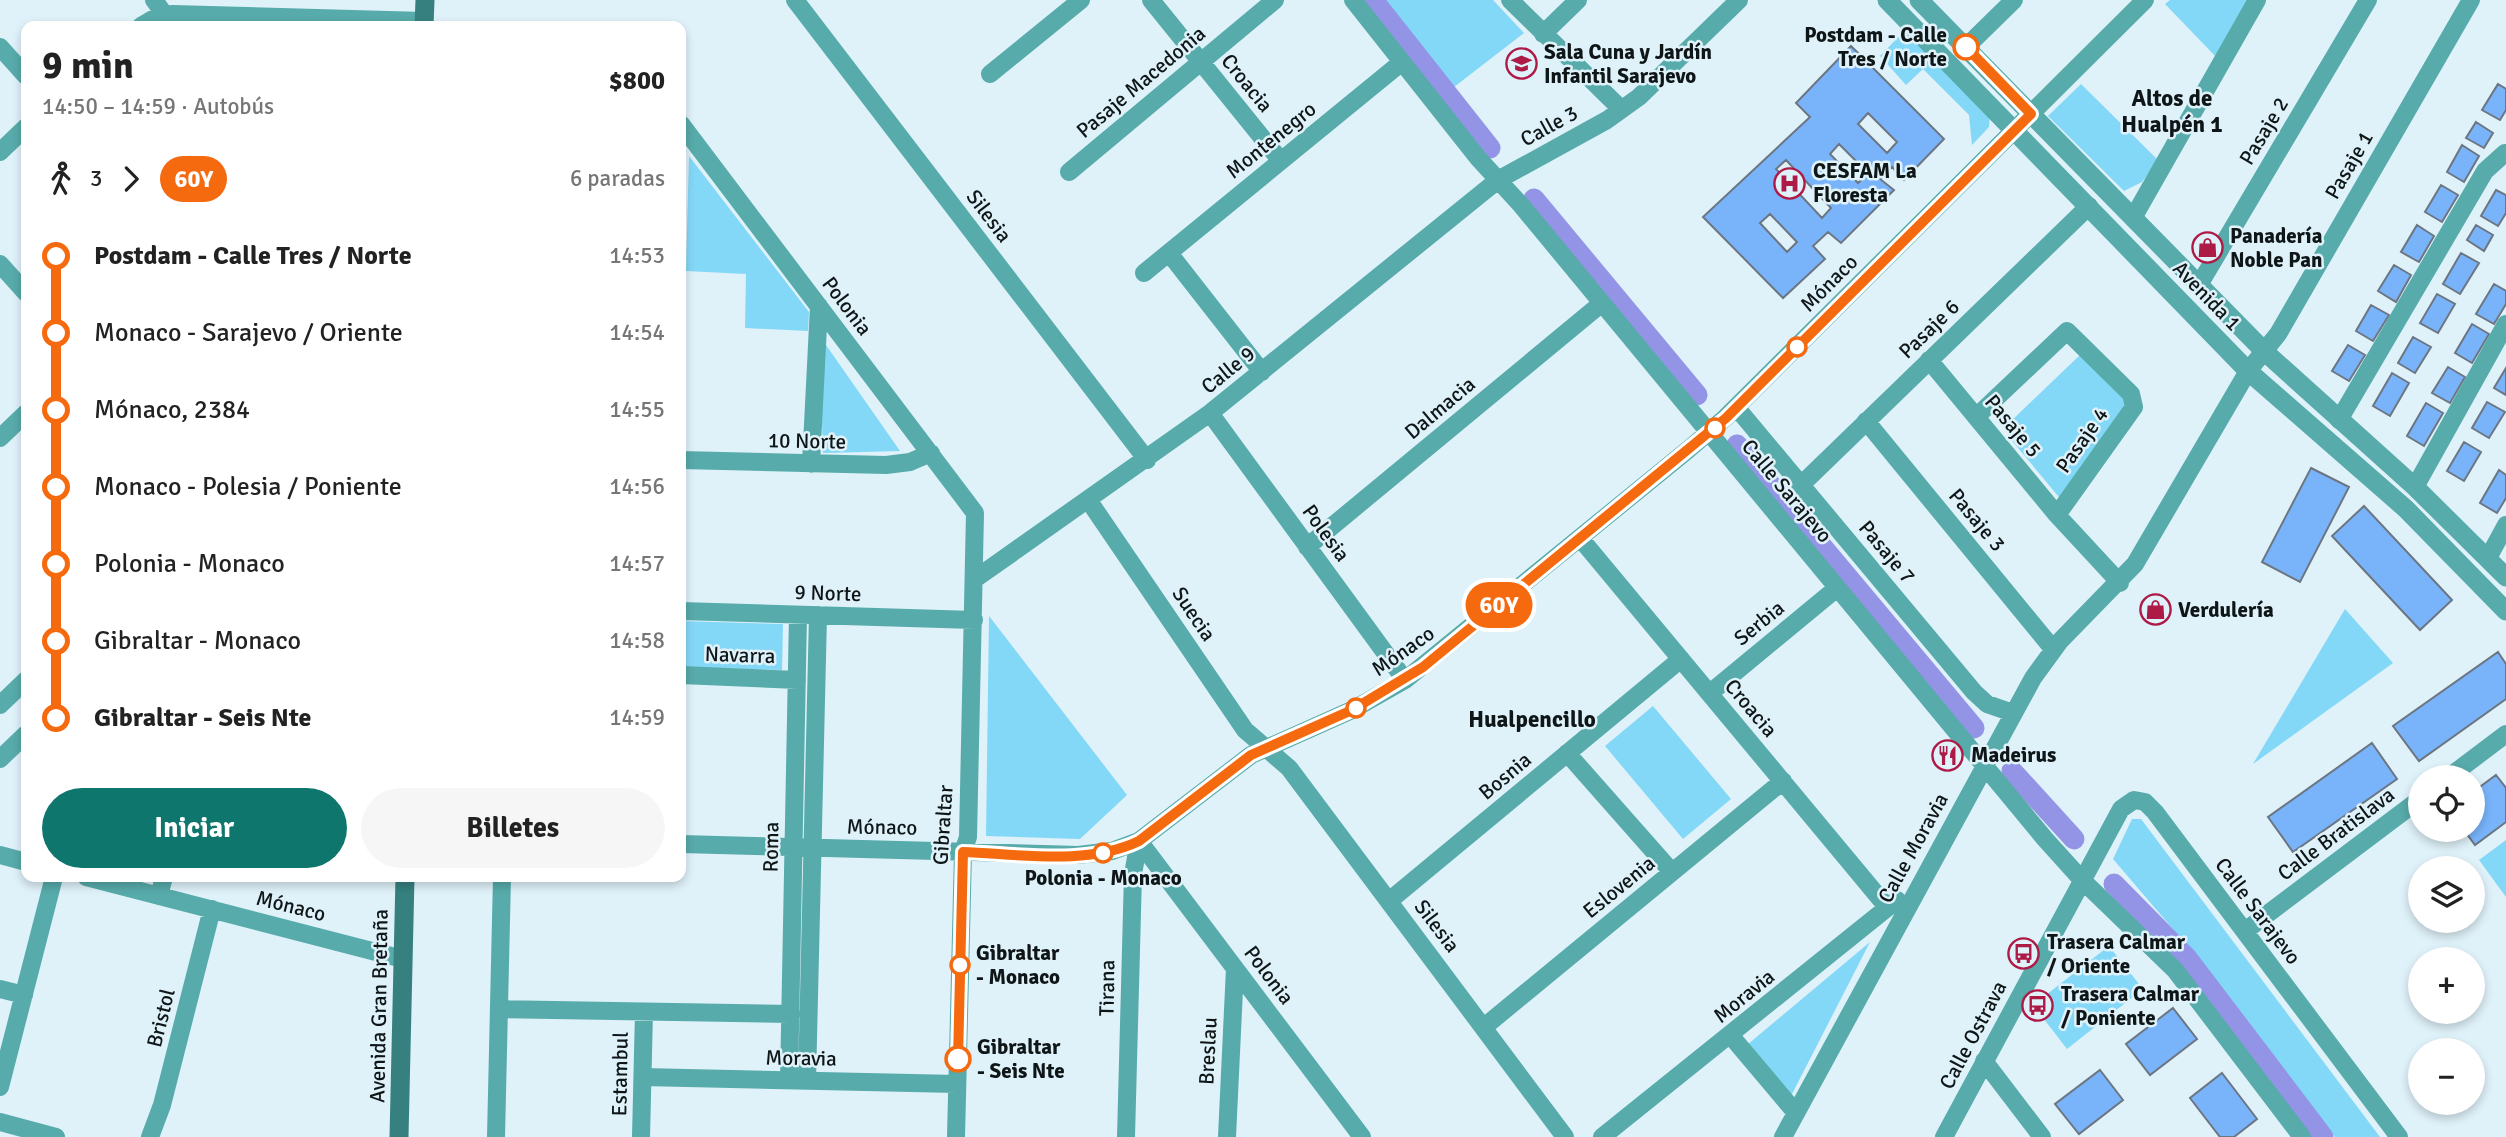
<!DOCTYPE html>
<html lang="es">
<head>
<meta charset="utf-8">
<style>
  body { margin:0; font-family:Signika,sans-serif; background:#f6f6f6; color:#222; height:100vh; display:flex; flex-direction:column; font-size:26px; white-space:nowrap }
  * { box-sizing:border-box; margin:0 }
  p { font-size:23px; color:#767676 }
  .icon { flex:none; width:38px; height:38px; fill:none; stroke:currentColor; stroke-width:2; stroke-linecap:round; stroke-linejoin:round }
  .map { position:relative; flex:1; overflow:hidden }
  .side { position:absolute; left:21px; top:21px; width:665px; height:861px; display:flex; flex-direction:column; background:#fff; border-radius:14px; box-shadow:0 4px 10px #0003 }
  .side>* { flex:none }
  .badge { padding:0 14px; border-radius:23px; font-size:24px; line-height:46px }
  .controls { position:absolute; left:2408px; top:765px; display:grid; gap:14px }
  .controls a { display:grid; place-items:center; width:77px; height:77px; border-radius:50%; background:#fff; box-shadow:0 4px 10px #0003; font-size:35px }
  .map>.badge { position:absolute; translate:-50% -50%; box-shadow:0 0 0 4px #fff }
  .legs { display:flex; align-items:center; gap:10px; height:77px; padding:0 21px; font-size:23px }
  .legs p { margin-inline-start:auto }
  .overview { display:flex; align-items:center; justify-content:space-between; height:119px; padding:0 21px }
  h1 { font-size:38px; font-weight:700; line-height:52px }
  .button { display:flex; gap:14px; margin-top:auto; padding:14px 21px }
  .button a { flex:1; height:80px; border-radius:42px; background:#0f766e; color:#fff; font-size:28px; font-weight:700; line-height:80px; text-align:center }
  .button a+a { background:#f6f6f6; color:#222 }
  ul { padding:0 21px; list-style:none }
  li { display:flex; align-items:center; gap:24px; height:77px; font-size:26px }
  li i { display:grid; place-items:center; width:10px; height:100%; margin:0 9px; background:currentColor }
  li i::after { content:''; width:18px; height:18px; margin:-9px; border:5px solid; border-radius:50%; background:#fff }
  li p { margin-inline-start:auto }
  li:first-child i { background:linear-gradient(#0000 50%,currentColor 0) }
  li:last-child i { background:linear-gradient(currentColor 50%,#0000 0) }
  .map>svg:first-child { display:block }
  .green { fill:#84d8f7 }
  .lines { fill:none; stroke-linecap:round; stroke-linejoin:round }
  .canal { stroke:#9494e6; stroke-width:21 }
  .building { fill:#79b4fb; stroke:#6c7682; stroke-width:2; fill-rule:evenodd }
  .minor { stroke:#57abaa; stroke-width:18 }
  .tertiary { stroke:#57abaa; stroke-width:19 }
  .secondary { stroke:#368180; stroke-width:19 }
  .line-1-casing { stroke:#fff; stroke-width:16 }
  .line-1 { stroke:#f56a0f; stroke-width:10 }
  .stop-1-dot { fill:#fff; stroke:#f56a0f; stroke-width:3.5 }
  .labels { text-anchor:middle; stroke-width:5; stroke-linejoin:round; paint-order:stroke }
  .stop-label { font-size:21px; font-weight:bold; fill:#0f1618; stroke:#dff1f9; text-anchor:start }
  .poi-label { font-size:21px; font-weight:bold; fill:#0f1618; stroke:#dff1f9; text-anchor:start }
  .street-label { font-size:21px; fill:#0f1618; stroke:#dff1f9 }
  .neighbourhood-label { font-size:23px; font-weight:bold; fill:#0f1618; stroke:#dff1f9 }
</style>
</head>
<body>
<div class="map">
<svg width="2506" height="1137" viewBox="0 0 2506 1137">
  <rect width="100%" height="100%" fill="#dff1f9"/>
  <path class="green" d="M1368 0H1493L1524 33 1445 94Z
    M2170 0H2249L2217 58 2165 4Z
    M1907 28 1990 112 1989 127 1972 145 1969 115 1923 69 1906 85 1880 56Z
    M2081 84 2158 160 2142 182 2124 191 2048 116Z
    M689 156 809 312 808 331 745 328 746 274 686 271Z
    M819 335 900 451 823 453Z
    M2080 355 2126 395 2127 407 2063 502 2009 437V423Z
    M2345 609 2393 663 2253 764Z
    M989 616 1127 795 1080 839 986 836Z
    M681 621 783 624 782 670 681 667Z
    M1653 706 1731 799 1683 839 1605 746Z
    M2132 819H2141L2380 1137H2335L2196 956 2113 859Z
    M2506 840V897L2479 860Z
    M1870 942 1790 1098 1747 1045Z
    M2109 946 2143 989 2067 1049 2033 1005Z"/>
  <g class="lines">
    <path class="canal" d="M1373 0 1490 148
      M1534 199 1697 395
      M1737 445 1974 728
      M2012 771 2074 839
      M2114 884 2187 958 2323 1137"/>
  </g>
  <path class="building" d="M1851 46 1944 139 1904 180 1892 167 1880 179 1894 190 1841 243 1828 232 1813 246 1825 259 1783 298 1703 217 1810 117 1796 103ZM1868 113 1897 142 1887 153 1858 124ZM1839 144 1868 173 1858 183 1830 154ZM1786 160 1831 208 1822 218 1776 169ZM1770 214 1797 242 1787 252 1760 223Z
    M2498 84 2506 89V110L2500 120 2482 110Z
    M2476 122 2493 133 2484 148 2466 138Z
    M2462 145 2479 156 2464 182 2447 172Z
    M2441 185 2458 195 2442 222 2425 212Z
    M2496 190 2506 195V213L2498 226 2481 216Z
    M2417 225 2434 236 2419 262 2401 252Z
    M2476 225 2493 235 2484 251 2467 240Z
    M2461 253 2479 263 2460 294 2443 284Z
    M2394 265 2411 275 2396 302 2378 291Z
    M2494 284 2506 291V304L2494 324 2476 314Z
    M2437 294 2455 304 2438 333 2420 323Z
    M2371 305 2389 315 2373 341 2356 331Z
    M2472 324 2489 334 2472 363 2455 353Z
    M2413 337 2431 347 2415 373 2398 363Z
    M2348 345 2365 355 2349 381 2332 371Z
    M2448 367 2465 377 2450 403 2432 393Z
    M2506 368V395L2494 388Z
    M2392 373 2409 383 2390 416 2373 406Z
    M2487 402 2505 412 2489 438 2472 428Z
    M2426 403 2443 413 2424 446 2407 436Z
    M2464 442 2481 452 2464 481 2447 471Z
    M2311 468 2349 487 2300 582 2262 562Z
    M2499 470 2506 475V498L2497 513 2480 503Z
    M2364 506 2452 600 2420 630 2332 536Z
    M2498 652 2506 664V699L2419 761 2393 726Z
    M2372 743 2397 779 2293 852 2268 817Z
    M2496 775 2506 788V822L2475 845 2464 830H2473V792Z
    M2173 1008 2197 1039 2150 1075 2126 1044Z
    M2100 1070 2123 1100 2079 1134 2055 1104Z
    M2222 1073 2257 1119 2234 1137H2220L2190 1098Z"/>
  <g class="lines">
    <path class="minor" d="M154 0 165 15
      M795 0 1147 460
      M1151 0 1281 161
      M1353 0 1478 158 1521 205 2045 839 2082 880 2175 970 2302 1137
      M1510 0 1621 109
      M141 26 158 16 173 14 424 21
      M1543 34 1578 0
      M0 47 26 76
      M1966 47 2014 0
      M990 74 1081 0
      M681 124 975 513 968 837 963 852 956 1137
      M0 152 26 127
      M1069 172 1275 0
      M2133 218 2257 0
      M1169 253 1262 372
      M0 264 26 293
      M1144 273 1402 62
      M2199 285 2368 0
      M1929 360 2057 515 2120 583
      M1736 407 1974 692 1987 704 2013 713
      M1210 413 1405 680
      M1976 417 2067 331 2131 394 2134 407 2057 515
      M2339 420 2485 171 2505 153
      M1866 421 2053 649
      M0 438 26 413
      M681 460 886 465 910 462 931 453
      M811 464 819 306
      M1801 485 2089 206
      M2415 487 2506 324
      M1089 501 1245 730 1289 768 1565 1137
      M1580 538 1887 907
      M1307 547 1602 303
      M2488 558 2506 525
      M975 579 1210 413 1498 180 1607 120 1639 97 1739 0
      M681 611 974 620
      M681 675 797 680
      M1710 693 1837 588
      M0 705 26 680
      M1567 753 1672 872
      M0 759 26 734
      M2449 777 2506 734
      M1139 841 1362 1137
      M681 844 1078 855 1112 851 1139 841 1251 755 1352 710 1405 680 1689 449 1725 418 2145 0
      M0 855 26 862
      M86 877 403 959
      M159 896 164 877
      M1389 901 1681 659
      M2245 931 2420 799
      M0 989 24 995
      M499 1009 791 1014
      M1484 1027 1783 781
      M1731 1036 1796 1113
      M1984 1061 2042 1137
      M643 1077 957 1084
      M789 1080 798 615
      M807 1081 818 615
      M0 1087 54 877
      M0 1122 56 1137
      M150 1137 162 1105 212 909
      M496 1137 502 877
      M641 1137 644 1012
      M1126 1137 1133 874 1139 841
      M1227 1137 1235 968
      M1602 1137 1897 900
      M1783 1137 2033 678 2060 641 2135 564 2248 371 2278 334 2471 0
      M1944 1137 2121 809 2134 800 2145 802 2155 812 2399 1137"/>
    <path class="tertiary" d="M1887 0 2248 371 2406 509 2506 611
      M1919 0 2265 352 2415 487 2506 577"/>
    <path class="secondary" d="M424 26 425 0
      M399 1137 405 877"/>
  </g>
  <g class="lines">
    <defs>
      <path id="line-1" d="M958 1059 963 852C1019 854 1087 866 1139 841L1251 755 1352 710 1423 667 1726 418 2031 114 1966 47"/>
    </defs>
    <use href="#line-1" class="line-1-casing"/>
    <use href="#line-1" class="line-1"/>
  </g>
  <defs>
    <symbol id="school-ring" viewBox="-11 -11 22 22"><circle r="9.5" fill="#dff1f9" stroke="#ae1a46" stroke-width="1.5"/><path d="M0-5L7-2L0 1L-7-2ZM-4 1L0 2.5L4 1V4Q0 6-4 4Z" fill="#ae1a46"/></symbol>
    <symbol id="hospital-ring" viewBox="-11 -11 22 22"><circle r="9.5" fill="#dff1f9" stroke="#ae1a46" stroke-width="1.5"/><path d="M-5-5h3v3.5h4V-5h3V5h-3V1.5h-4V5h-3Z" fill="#ae1a46"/></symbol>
    <symbol id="shop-ring" viewBox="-11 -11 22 22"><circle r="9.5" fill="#dff1f9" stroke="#ae1a46" stroke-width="1.5"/><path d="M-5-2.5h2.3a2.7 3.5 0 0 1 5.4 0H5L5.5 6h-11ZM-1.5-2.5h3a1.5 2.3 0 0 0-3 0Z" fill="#ae1a46"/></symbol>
    <symbol id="restaurant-ring" viewBox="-11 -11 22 22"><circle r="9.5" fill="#dff1f9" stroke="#ae1a46" stroke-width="1.5"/><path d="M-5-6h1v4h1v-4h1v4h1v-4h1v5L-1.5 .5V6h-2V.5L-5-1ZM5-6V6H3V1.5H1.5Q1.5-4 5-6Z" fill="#ae1a46"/></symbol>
    <symbol id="bus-ring" viewBox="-11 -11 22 22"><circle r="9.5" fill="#dff1f9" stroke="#ae1a46" stroke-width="1.5"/><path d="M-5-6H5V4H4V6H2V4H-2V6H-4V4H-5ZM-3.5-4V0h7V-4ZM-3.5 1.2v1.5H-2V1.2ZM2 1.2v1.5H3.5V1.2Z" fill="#ae1a46"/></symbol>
  </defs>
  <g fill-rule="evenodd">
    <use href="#school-ring" x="1504" y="46" width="35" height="35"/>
    <use href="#hospital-ring" x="1772" y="166" width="35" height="35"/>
    <use href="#shop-ring" x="2190" y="230" width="35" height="35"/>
    <use href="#shop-ring" x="2138" y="592" width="35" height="35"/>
    <use href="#restaurant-ring" x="1930" y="738" width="35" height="35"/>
    <use href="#bus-ring" x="2006" y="936" width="35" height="35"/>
    <use href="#bus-ring" x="2020" y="988" width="35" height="35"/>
  </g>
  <g class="stop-1-dot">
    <circle cx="1966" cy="47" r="12"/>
    <circle cx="1797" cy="347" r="9"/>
    <circle cx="1715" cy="428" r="9"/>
    <circle cx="1356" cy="708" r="9"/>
    <circle cx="1103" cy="853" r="9"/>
    <circle cx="960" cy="965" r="9"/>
    <circle cx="958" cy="1059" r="12"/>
  </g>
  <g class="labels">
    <g class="stop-label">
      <text x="1947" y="42" text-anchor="end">Postdam - Calle<tspan x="1947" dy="24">Tres / Norte</tspan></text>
      <text x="1103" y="885" text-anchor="middle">Polonia - Monaco</text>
      <text x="976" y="960">Gibraltar<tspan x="976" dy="24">- Monaco</tspan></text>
      <text x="977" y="1054">Gibraltar<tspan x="977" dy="24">- Seis Nte</tspan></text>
    </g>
    <g class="poi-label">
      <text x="1544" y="59">Sala Cuna y Jardín<tspan x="1544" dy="24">Infantil Sarajevo</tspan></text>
      <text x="1813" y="178">CESFAM La<tspan x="1813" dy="24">Floresta</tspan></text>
      <text x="2230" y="243">Panadería<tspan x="2230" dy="24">Noble Pan</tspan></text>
      <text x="2178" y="617">Verdulería</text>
      <text x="1971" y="762">Madeirus</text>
      <text x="2047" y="949">Trasera Calmar<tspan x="2047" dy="24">/ Oriente</tspan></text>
      <text x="2061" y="1001">Trasera Calmar<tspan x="2061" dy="24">/ Poniente</tspan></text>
    </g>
    <g class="street-label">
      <text transform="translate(1141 82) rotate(-40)" y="7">Pasaje Macedonia</text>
      <text transform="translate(1247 83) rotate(51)" y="7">Croacia</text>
      <text transform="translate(1549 126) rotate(-29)" y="7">Calle 3</text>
      <text transform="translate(2264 131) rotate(-59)" y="7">Pasaje 2</text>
      <text transform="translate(1271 140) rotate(-39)" y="7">Montenegro</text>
      <text transform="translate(2349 165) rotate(-60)" y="7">Pasaje 1</text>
      <text transform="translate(989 216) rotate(53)" y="7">Silesia</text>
      <text transform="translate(1829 283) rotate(-45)" y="7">Mónaco</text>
      <text transform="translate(2207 296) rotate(46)" y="7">Avenida 1</text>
      <text transform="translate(847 306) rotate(53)" y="7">Polonia</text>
      <text transform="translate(1929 329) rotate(-44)" y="7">Pasaje 6</text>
      <text transform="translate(1228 370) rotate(-39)" y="7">Calle 9</text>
      <text transform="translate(1440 408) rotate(-40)" y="7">Dalmacia</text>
      <text transform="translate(2013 426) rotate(50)" y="7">Pasaje 5</text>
      <text transform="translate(2082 440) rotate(-55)" y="7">Pasaje 4</text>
      <text transform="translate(807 441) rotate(1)" y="7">10 Norte</text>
      <text transform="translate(1787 491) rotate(50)" y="7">Calle Sarajevo</text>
      <text transform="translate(1977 520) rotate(50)" y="7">Pasaje 3</text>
      <text transform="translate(1326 533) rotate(54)" y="7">Polesia</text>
      <text transform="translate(1887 552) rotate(50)" y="7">Pasaje 7</text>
      <text transform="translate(828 593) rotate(2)" y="7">9 Norte</text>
      <text transform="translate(1194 614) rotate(56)" y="7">Suecia</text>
      <text transform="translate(1759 623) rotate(-39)" y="7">Serbia</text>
      <text transform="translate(1403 651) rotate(-35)" y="7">Mónaco</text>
      <text transform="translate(740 655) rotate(2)" y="7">Navarra</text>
      <text transform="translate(1751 708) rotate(50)" y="7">Croacia</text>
      <text transform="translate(1505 776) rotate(-40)" y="7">Bosnia</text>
      <text transform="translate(943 825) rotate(-86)" y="7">Gibraltar</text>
      <text transform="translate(882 827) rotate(1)" y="7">Mónaco</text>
      <text transform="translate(2336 834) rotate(-37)" y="7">Calle Bratislava</text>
      <text transform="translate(771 847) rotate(-89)" y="7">Roma</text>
      <text transform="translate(1913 848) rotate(-61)" y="7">Calle Moravia</text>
      <text transform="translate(1619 887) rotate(-39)" y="7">Eslovenia</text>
      <text transform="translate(291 906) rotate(14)" y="7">Mónaco</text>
      <text transform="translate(2258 911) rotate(53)" y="7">Calle Sarajevo</text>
      <text transform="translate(1437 926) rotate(53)" y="7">Silesia</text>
      <text transform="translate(1269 975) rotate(53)" y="7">Polonia</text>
      <text transform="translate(1107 988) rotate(-89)" y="7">Tirana</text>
      <text transform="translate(1744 996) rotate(-39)" y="7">Moravia</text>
      <text transform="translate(379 1006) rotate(-89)" y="7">Avenida Gran Bretaña</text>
      <text transform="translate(161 1018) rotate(-76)" y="7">Bristol</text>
      <text transform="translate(1973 1035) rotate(-62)" y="7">Calle Ostrava</text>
      <text transform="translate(1208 1051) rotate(-87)" y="7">Breslau</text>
      <text transform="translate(801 1058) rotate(1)" y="7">Moravia</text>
      <text transform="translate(620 1074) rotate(-89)" y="7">Estambul</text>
    </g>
    <g class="neighbourhood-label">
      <text x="2172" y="106">Altos de<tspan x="2172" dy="26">Hualpén 1</tspan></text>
      <text x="1532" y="727">Hualpencillo</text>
    </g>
  </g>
</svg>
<div class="controls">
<a><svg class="icon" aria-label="locate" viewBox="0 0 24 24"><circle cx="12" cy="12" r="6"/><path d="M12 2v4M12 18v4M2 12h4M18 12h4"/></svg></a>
<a><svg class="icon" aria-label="layers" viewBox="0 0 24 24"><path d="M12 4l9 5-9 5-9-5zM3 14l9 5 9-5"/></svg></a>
<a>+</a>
<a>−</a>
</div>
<b class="badge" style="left:1499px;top:605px;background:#f56a0f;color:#fff">60Y</b>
<section class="side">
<div class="overview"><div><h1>9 min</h1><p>14:50 – 14:59 · Autobús</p></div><b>$800</b></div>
<div class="legs"><svg class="icon" aria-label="walk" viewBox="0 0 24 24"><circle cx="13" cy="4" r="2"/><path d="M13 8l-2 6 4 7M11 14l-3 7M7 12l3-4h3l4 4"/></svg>3<svg class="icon" aria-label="forward" viewBox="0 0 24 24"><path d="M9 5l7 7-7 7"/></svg><b class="badge" style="background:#f56a0f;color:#fff">60Y</b><p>6 paradas</p></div>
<ul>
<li><i style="color:#f56a0f"></i><b>Postdam - Calle Tres / Norte</b><p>14:53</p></li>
<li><i style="color:#f56a0f"></i><span>Monaco - Sarajevo / Oriente</span><p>14:54</p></li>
<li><i style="color:#f56a0f"></i><span>Mónaco, 2384</span><p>14:55</p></li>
<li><i style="color:#f56a0f"></i><span>Monaco - Polesia / Poniente</span><p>14:56</p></li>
<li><i style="color:#f56a0f"></i><span>Polonia - Monaco</span><p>14:57</p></li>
<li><i style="color:#f56a0f"></i><span>Gibraltar - Monaco</span><p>14:58</p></li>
<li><i style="color:#f56a0f"></i><b>Gibraltar - Seis Nte</b><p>14:59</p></li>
</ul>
<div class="button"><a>Iniciar</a><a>Billetes</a></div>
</section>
</div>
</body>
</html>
